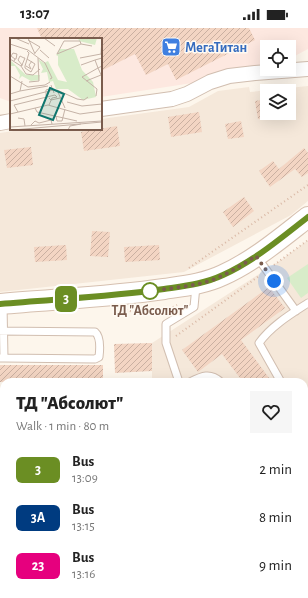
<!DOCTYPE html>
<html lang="en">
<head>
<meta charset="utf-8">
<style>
  body { margin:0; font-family:"Alegreya Sans",sans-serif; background:#f6f6f6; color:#222; height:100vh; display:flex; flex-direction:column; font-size:15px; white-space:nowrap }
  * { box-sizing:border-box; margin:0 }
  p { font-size:13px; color:#767676 }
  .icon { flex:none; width:22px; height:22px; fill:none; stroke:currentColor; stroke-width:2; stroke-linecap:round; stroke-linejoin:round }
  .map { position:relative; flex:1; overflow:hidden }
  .side { position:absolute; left:0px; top:350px; width:308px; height:220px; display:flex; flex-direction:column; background:#fff; border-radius:12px 12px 0 0; box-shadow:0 4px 16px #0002 }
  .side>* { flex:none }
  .badge { padding:0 8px; border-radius:6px; font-size:14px; line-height:26px }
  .tools { position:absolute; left:260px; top:12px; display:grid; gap:8px }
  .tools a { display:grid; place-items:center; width:36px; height:36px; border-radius:0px; background:#fff; box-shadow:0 4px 16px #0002; font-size:20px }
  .you { position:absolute; width:20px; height:20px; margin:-10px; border:3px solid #fff; border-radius:50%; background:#1a73e8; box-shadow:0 0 0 6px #1a73e833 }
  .map>.badge { position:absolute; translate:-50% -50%; box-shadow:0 0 0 2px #fff }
  .round { display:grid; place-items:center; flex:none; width:42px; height:42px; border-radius:0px; background:#f6f6f6 }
  .head { display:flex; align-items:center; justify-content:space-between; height:68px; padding:0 16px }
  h1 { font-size:19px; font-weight:800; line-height:30px }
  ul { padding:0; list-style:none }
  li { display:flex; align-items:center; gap:12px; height:48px; padding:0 16px }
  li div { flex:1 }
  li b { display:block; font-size:15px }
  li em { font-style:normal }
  li .badge { min-width:44px; font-weight:700; text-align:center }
  .status { display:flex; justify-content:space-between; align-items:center; height:28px; padding:0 20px; background:#fff; direction:ltr }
  .status svg { height:11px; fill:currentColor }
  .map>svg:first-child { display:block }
  .residential { fill:#f5e8da; fill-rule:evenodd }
  .commercial { fill:#fde8e0 }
  .pitch { fill:#d8ecc9 }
  .building { fill:url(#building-hatch) }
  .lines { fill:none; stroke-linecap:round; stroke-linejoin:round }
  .service-casing { stroke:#d1beb0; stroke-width:9 }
  .minor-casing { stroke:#d1beb0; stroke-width:16 }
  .secondary-casing { stroke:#d6c0b0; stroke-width:22 }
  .path { stroke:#d9b8a5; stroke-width:2; stroke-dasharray:1 3; stroke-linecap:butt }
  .service { stroke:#fff; stroke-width:7 }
  .minor { stroke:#fff; stroke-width:14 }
  .secondary { stroke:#fff; stroke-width:20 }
  .line-casing { stroke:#fff; stroke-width:9 }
  .line { stroke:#6b8e23; stroke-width:6 }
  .walk { stroke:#7a5c4d; stroke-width:4; stroke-dasharray:0 7.2 }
  .stop-dot { fill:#fff; stroke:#6b8e23; stroke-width:2 }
  .labels { text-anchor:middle; stroke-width:3; stroke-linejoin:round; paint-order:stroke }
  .shop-label { font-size:14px; font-weight:bold; fill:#366cbe; stroke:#fffaf3; text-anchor:start }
  .stop-label { font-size:14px; font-weight:bold; fill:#7a5c4d; stroke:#fffaf3 }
  .inset-road { fill:none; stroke:#c5b3a7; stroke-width:1 }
  .view { fill:#0f766e; fill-opacity:0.15; stroke:#0f766e; stroke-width:2 }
  .inset-edge { fill:none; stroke:#7a5c4d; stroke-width:2 }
</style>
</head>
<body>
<div class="status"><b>13:07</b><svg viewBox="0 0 49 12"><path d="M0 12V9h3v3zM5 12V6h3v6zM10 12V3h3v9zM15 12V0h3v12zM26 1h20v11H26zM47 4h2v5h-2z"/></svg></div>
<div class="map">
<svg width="308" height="570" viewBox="0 0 308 570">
  <defs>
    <pattern id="building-hatch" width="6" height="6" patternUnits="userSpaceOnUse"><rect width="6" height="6" fill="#f3d5c3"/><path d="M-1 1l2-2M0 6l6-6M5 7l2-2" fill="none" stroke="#cab0a1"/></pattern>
  </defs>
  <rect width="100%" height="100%" fill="#fdf6ec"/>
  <path class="residential" d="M308 58V173L291 187 184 244 0 264V105L27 101H101V91L189 79 218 63 249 59 250 64ZM267 63H289V85H267Z
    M308 212V570H164L161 566H304V354H152V315L281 232Z
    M0 459 4 465V566H55L57 570H0Z"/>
  <path class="commercial" d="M0 0H308V21L289 31V19H267V41L264 44 101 69V11H11V74L0 70Z"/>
  <path class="pitch" d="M308 236V265L301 270 287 250Z"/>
  <path class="building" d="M37 0H249L255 12 176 52 168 36 146 47 135 26 101 43V11H42Z
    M267 71V90L258 91 255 73Z
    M199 84 202 104 171 109 168 89Z
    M241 93 244 109 228 111 225 96Z
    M117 98 120 118 84 123 81 104Z
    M31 119 33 137 7 140 4 122Z
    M304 120 308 125V145L302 149 295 141 270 159 259 143 273 133 279 141Z
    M244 169 254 183 233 199 223 184Z
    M92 203 110 204 108 229 90 228Z
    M66 217 67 232 35 234 34 219Z
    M159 217 160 232 125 234 124 219Z
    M269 259 285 280 241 312 272 354H243L222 326 198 344 182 322Z
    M152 315V343L115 345 114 316Z
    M0 337H103V354H0Z"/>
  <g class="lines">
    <defs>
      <path id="service" d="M257 229 296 283
        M0 303 95 304C101 309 100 321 99 329L95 331 4 330
        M0 330H4L3 276
        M179 354 166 315V296L194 279 196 258
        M190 354C202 348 210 344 221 354
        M281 354 259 315C271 298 291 286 308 275
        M304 384 308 382
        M304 503 308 500
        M304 563 308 560
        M215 570 220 566
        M295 570 300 566"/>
      <path id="minor" d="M101 81 172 71 187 66 210 54 229 48 255 45 308 41
        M0 95 11 93
        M0 476 4 481
        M56 566V570
        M141 566 145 570"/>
      <path id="secondary" d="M0 276C55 271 110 269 164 261 184 258 204 256 223 247 254 233 281 210 308 189"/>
    </defs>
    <use href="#service" class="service-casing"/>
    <use href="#minor" class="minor-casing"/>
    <use href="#secondary" class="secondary-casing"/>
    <path class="path" d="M274 237 308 212
      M189 240 308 157
      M126 282 138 285 169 281 177 277
      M176 308 259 248
      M304 425 306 426 308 425"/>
    <use href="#service" class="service"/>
    <use href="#minor" class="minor"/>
    <use href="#secondary" class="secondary"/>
  </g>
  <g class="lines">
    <defs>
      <path id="line" d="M0 276C55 271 110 269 164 261 184 258 204 256 223 247 254 233 281 210 308 189"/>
    </defs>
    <use href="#line" class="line-casing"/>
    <use href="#line" class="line"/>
    <path class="walk" d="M150 263C170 260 192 259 212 252 228 246 242 237 256 228L274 253"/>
  </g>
  <defs>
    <symbol id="supermarket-square" viewBox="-11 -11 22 22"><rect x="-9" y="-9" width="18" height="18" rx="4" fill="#3f7fe0" stroke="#fffaf3"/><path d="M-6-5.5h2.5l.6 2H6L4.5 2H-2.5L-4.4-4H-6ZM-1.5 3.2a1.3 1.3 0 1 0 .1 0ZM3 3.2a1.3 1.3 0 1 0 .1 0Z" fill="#fff"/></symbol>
  </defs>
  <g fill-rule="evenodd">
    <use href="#supermarket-square" x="160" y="8" width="22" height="22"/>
  </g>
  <circle class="stop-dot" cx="150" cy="263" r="8"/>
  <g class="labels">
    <g class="shop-label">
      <text x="185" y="24">МегаТитан</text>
    </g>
    <g class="stop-label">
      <text x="150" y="287">ТД "Абсолют"</text>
    </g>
  </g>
  <g transform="translate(10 10)">
    <rect width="92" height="92" fill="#fdf6ec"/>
    <path d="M50 11H64L72 32 83 44 86 59 73 62 58 51H46L43 43 39 44 37 34 31 35 33 31 28 21 34 25 38 23 48 42 57 44 48 27V18L46 17ZM0 22 16 37H30L29 42 21 43 12 38 9 41 10 37 5 28H0Z" fill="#d8ecc9"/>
    <path d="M68 0H87L85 7 69 3Z" fill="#d8ecc9"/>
    <path class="inset-road" d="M5 0 19 6M18 0 25 16M34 0 45 8M18 2 30 9 25 15M0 6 18 12 35 25 42 40 40 41M30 12 39 20M17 13 19 15 15 28V30L21 34 25 26 17 21M47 16 71 6 82 8M47 16 54 3H70L71 6M70 20 91 16 92 1M92 20 85 22 88 30 92 28M0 21 11 28M4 23 5 21H6L7 16 3 15 1 18 5 21M13 27H12L8 22 10 18 14 20H15L12 27 11 28 16 36 23 37 30 31M71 27 85 22M16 28 21 31 19 27 22 23M0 38 18 49 35 47 40 44M76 43 91 37M19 44 29 43 28 20M47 52 67 61 74 62 78 59M47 52 55 70M10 53 38 48M0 56 10 53 12 43M36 58V52L42 50 41 47M86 58 87 51 72 39 88 30 92 39M39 60 41 62 50 60M0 63 43 52 44 55M57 64 72 68 92 66M39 67 42 60 47 59M25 70 27 74 67 83M8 74 4 67 45 57 47 59M0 76 38 67 70 76 92 73M46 78 47 83H52L55 71M8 80 14 81 15 88M21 87 25 83 29 85 41 82 42 86M0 89 92 83M3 92 92 84M58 92 60 88 71 86"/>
    <path class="view" d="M40 50 54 56 43 82 29 77Z"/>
    <rect width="92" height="92" class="inset-edge"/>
  </g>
</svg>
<div class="tools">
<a><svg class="icon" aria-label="locate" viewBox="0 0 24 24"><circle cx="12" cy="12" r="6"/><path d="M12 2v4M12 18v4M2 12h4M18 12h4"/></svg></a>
<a><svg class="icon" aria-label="layers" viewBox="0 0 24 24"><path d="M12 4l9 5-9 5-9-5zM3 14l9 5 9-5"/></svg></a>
</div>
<div class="you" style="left:274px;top:253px"></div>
<b class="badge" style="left:66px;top:271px;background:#6b8e23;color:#fff">3</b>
<section class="side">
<div class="head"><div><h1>ТД &quot;Абсолют&quot;</h1><p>Walk · 1 min · 80 m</p></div><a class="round"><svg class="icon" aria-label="heart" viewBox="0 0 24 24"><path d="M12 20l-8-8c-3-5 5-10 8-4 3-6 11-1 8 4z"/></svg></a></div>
<ul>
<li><span class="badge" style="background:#6b8e23;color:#fff">3</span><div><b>Bus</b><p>13:09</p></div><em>2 min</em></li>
<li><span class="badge" style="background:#003b80;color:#fff">3А</span><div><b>Bus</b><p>13:15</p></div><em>8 min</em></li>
<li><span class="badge" style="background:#e6007e;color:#fff">23</span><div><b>Bus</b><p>13:16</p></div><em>9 min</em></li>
</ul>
</section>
</div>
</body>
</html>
